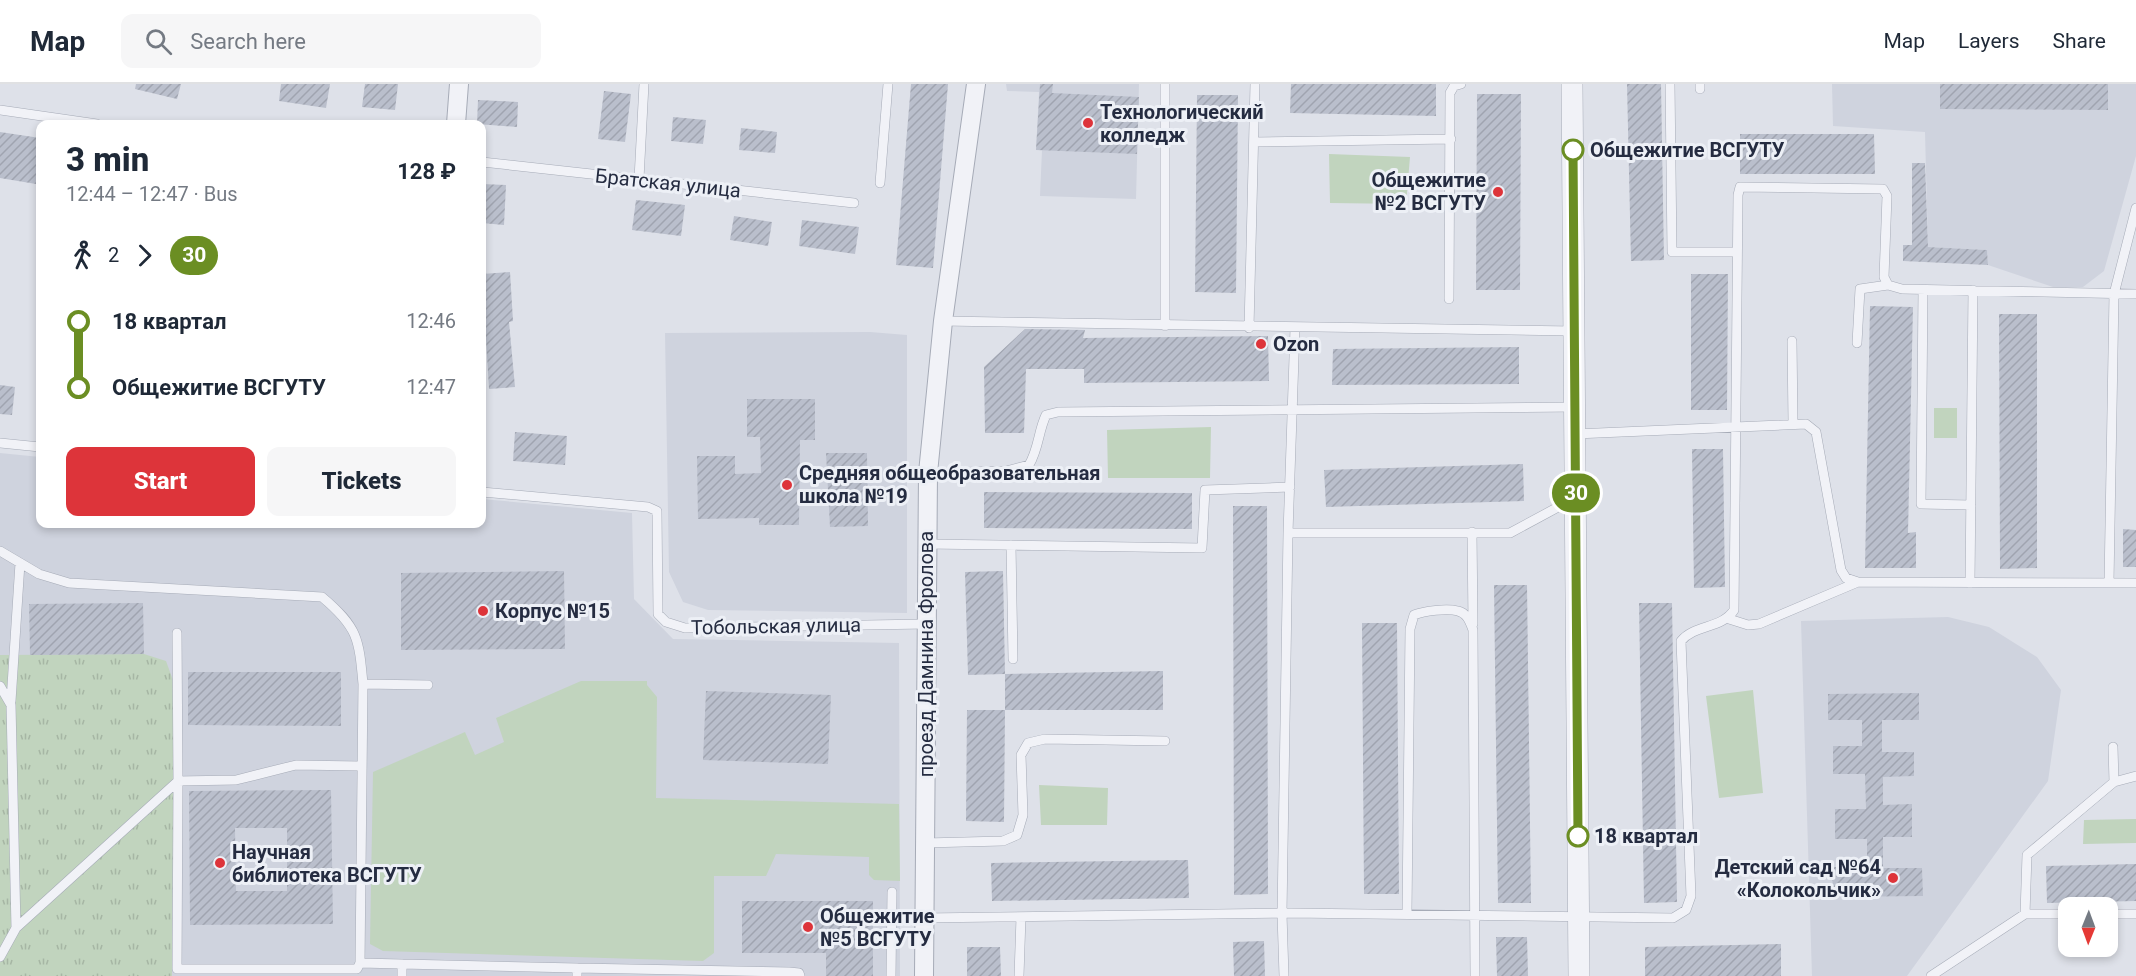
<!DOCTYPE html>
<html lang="en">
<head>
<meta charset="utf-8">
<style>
  body { margin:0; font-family:Roboto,sans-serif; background:#f6f6f7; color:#1f2937; height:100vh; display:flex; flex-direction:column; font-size:22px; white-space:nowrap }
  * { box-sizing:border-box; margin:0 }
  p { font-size:20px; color:#747a83 }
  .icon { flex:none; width:33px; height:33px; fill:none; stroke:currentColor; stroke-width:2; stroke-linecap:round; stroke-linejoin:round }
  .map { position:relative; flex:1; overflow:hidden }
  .details { position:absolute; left:36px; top:36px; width:450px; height:408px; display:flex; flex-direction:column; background:#fff; border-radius:12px; box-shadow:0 3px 9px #0003 }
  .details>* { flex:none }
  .badge { padding:0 12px; border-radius:20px; font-size:21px; line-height:39px }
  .needle { width:39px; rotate:181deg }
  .fabs { position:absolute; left:2058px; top:813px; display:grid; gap:12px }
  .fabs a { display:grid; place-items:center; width:60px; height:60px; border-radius:12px; background:#fff; box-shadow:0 3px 9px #0003; font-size:30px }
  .map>.badge { position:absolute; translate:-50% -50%; box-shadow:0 0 0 3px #fff }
  .legs { display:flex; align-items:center; gap:9px; height:66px; padding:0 30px; font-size:20px }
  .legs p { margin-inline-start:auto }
  .headline { display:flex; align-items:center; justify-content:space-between; height:102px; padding:0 30px }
  h1 { font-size:33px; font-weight:800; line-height:45px }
  .cta { display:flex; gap:12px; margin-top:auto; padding:12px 30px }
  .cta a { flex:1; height:69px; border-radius:12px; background:#dd343a; color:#fff; font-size:24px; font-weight:800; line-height:69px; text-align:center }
  .cta a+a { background:#f6f6f7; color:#1f2937 }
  ul { padding:0 30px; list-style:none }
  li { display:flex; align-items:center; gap:21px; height:66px; font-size:22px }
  li i { display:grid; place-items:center; width:9px; height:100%; margin:0 8px; background:currentColor }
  li i::after { content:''; width:15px; height:15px; margin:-8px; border:4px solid; border-radius:50%; background:#fff }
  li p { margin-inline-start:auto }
  li:first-child i { background:linear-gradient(#0000 50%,currentColor 0) }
  li:last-child i { background:linear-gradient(currentColor 50%,#0000 0) }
  header { display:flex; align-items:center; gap:36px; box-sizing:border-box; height:84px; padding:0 30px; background:#fff; border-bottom:2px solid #e0e1e3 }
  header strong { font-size:28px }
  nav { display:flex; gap:33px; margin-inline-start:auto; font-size:21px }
  .search { width:420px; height:54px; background:#f6f6f7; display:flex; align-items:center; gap:15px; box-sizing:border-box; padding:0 21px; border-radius:12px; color:#747a83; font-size:22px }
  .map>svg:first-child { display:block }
  .built { fill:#cfd3de }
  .green { fill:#c1d4be }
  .park { fill:url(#park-tufts) }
  .building { fill:url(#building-hatch); fill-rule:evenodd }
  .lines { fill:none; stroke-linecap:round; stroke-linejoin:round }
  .service-casing { stroke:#a6abb7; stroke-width:10 }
  .minor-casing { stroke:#a6abb7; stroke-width:20 }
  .tertiary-casing { stroke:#a6abb7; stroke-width:22 }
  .service { stroke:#f1f2f7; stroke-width:9 }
  .minor { stroke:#f1f2f7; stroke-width:18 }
  .tertiary { stroke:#f1f2f7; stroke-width:21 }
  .line-1-casing { stroke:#fff; stroke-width:14 }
  .line-1 { stroke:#6b8e23; stroke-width:9 }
  .poi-dot { fill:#dd343a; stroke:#edf0f6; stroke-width:2 }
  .stop-1-dot { fill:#fff; stroke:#6b8e23; stroke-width:3 }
  .labels { text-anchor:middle; stroke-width:6; stroke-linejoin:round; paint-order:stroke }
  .poi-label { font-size:20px; font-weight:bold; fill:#252c41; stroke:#edf0f6; text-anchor:start }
  .stop-label { font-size:20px; font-weight:bold; fill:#252c41; stroke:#edf0f6; text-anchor:start }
  .street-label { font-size:20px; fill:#252c41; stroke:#edf0f6 }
</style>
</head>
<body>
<header>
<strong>Map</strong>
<div class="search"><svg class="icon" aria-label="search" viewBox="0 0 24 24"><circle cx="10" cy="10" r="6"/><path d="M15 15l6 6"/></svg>Search here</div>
<nav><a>Map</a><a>Layers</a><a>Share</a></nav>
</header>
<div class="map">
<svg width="2136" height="892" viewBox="0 0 2136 892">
  <defs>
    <pattern id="park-tufts" width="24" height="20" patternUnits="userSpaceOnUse" patternTransform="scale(1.5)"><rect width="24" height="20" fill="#c1d4be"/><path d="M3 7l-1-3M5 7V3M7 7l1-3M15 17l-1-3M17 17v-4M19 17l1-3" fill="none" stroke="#a6b6a4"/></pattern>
    <pattern id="building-hatch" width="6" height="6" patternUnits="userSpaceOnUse" patternTransform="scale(1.5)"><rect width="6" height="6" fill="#babfcc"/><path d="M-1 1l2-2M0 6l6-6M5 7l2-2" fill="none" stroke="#a0a4b0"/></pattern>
  </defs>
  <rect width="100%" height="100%" fill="#dee1e9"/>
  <path class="built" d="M1006 0H1139L1136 115 1040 112 1042 66H1036L1039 8 1007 7Z
    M1832 0H2136V72L2104 187 2083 203H2053L1988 181 1987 166 1928 163 1925 48 1833 42Z
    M870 248 907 251V529L708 526 683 518 669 488 665 249Z
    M0 369 40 373V440H482V415L632 429 634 515 673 555 899 559 900 892H0Z
    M1948 533 1989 543 2037 573 2061 606 2048 697 1907 892H1812L1801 537Z"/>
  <path class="green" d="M1329 70 1410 73 1406 120 1330 119Z
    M1934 324H1957V354H1934Z
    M1211 343 1210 394H1108L1107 346Z
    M581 597H647V601L657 613 656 714 899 720 900 797 874 796 869 791V773L776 770 766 792H714V869L703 877 383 867 370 860 373 688 465 648 475 671 504 658 496 634Z
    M1753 606 1763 709 1719 714 1706 612Z
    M1039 701 1108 704 1107 741H1041Z
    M2136 735V759L2083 760 2084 736Z"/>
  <path class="park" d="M144 570 166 577 174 599 172 892H0V571Z"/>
  <path class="building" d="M136 0H181L177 15 135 5Z
    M281 0H330L326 24 279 17Z
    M365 0H398L395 26 362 23Z
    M911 0H948L933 184 896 181Z
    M1040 0H1053L1052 9 1139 13 1137 70 1036 66Z
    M1291 0H1436V32L1290 29Z
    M1627 0H1661L1664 176 1631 177Z
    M1940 0H2108V26L1940 25Z
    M604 7 631 10 625 58 598 55Z
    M1477 10H1521L1520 206H1476Z
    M1197 11H1238L1236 209 1195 208Z
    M478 16 518 18 517 43 477 40Z
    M673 33 706 36 703 60 671 57Z
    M741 44 777 48 775 69 739 66Z
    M0 48 40 54 36 100 0 94Z
    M1740 50H1874L1875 90H1740Z
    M1912 79H1925L1928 163 1987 166 1988 181 1903 177V161H1912Z
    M482 100 506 101 504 141 482 139Z
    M636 116 685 121 681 152 632 146Z
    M734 132 772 138 768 162 730 156Z
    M802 136 859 143 855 170 799 162Z
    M510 188 513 237 509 238 515 303 489 305 482 190Z
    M1691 190H1728L1727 326H1691Z
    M1870 222 1913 223 1908 449 1916 448V484H1865Z
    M1999 230H2037V484L2000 485Z
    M1025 245 1085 246 1083 254 1268 252 1269 297 1084 299V285H1026L1024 349H985L984 283Z
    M1519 263V300L1332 301 1333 265Z
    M0 301 15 303 12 331 0 330Z
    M747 315H815V356H800L799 441H759V434L698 435 697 372H735V390L761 389 760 353H747Z
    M515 348 567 352 565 381 513 377Z
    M1692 365H1723L1725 503 1694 504Z
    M826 369H867L868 442 830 443Z
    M1523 380 1524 417 1326 423 1324 386Z
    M984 408 1192 409V445L984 444Z
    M1233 422H1267L1268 810 1234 811Z
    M2123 445 2136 446V483H2123Z
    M564 487 565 565 401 566V489Z
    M1003 487 1005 590 968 591 965 488Z
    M1494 501H1527L1531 819H1498Z
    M143 519 144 570 30 571 29 520Z
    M1639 519H1672L1677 818 1644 819Z
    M1362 539H1397L1399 810H1364Z
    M1163 587V626H1005V590Z
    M188 588H341V642L188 641Z
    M706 607 831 611 828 680 703 676Z
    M1919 609V636H1882V668H1914V692L1883 693V721L1912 720V753H1883V784H1922L1923 812 1833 813 1832 783H1867V755H1835V725H1866L1865 690H1833V662H1862V636H1828V610Z
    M967 626H1005L1004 738 966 737Z
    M331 706 333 840 190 841 189 707ZM235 744H287V807H236Z
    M1188 776 1189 814 992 817 991 779Z
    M2136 780V817L2047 819 2046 782Z
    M742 817H873V892H826V869H742Z
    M1496 853H1527L1528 892H1497Z
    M1264 857 1265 892H1234L1233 858Z
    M1781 860V892H1645V863Z
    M967 863H1000L1001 892H967Z"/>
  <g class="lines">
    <defs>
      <path id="service" d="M1165 0V242
        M1670 0 1672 168H1737
        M1700 0V5
        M0 26 97 40
        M1254 58 1451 55
        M482 78 854 119
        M639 95 644 0
        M880 99 888 0
        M1923 206 1921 420 1971 421
        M1449 215 1450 9 1454 2 1461 0
        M943 237 1573 247
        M1249 244 1255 0
        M1792 257 1793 339
        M1857 259 1860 205 1888 201
        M1575 350 1806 340 1816 348 1841 486 1846 494 1858 498 2136 499
        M0 359 40 363
        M928 389 1006 387 1029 381C1039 364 1038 348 1046 331L1058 328 1575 323
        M482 408 648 423 657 427 658 530 666 538 685 544 926 540
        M1472 448 1473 540
        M1288 449H1510L1573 415
        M927 460 1202 464 1205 406 1290 403
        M1011 461 1013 575
        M0 467 39 490 69 499 322 513C358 543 359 555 363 600L360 879 357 885H177L178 697 236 696 296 681 360 682
        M1970 499 1973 206
        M2109 499 2114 210 2136 124
        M1729 535 1748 541 1759 540 1858 498
        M363 600 428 601
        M0 602 11 621 16 844
        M11 617 20 479
        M2114 698 2136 692
        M925 759 1003 757 1017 751 1023 731 1021 671 1028 659 1045 655 1165 657
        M1407 830 1410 545 1414 531C1424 527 1447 524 1458 527 1467 529 1470 538 1473 546L1475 892
        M2025 830H2068
        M2108 830H2136
        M924 834 1291 829 1673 834 1686 826 1691 812 1681 557C1695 540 1722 545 1734 526L1738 111 1740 103 1883 105 1887 112 1884 193 1888 201 1902 205 2136 210
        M0 873 16 844 178 697 177 549
        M360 879 402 880V892
        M402 880 577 884
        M577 892V884L789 888 799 889 800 892
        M891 892 892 808
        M1019 892 1021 833
        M1284 892 1282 830 1288 449 1295 244
        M1931 892 2025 830 2027 771 2114 698 2113 663"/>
      <path id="minor" d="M456 40 459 0
        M924 892 928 389 943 237 976 0"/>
      <path id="tertiary" d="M1572 0 1579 892"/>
    </defs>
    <use href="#service" class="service-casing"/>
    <use href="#minor" class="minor-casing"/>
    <use href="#tertiary" class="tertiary-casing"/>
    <use href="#service" class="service"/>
    <use href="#minor" class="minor"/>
    <use href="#tertiary" class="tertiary"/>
  </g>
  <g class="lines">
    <defs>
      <path id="line-1" d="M1573 66 1578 752"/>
    </defs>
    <use href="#line-1" class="line-1-casing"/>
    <use href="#line-1" class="line-1"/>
  </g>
  <g class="poi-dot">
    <circle cx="1088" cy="39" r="6"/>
    <circle cx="1498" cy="108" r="6"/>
    <circle cx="1261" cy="260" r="6"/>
    <circle cx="787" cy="401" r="6"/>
    <circle cx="483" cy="527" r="6"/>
    <circle cx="220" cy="779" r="6"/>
    <circle cx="1893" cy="794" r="6"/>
    <circle cx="808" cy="843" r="6"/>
  </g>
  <g class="stop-1-dot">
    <circle cx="1573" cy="66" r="10"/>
    <circle cx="1578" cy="752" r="10"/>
  </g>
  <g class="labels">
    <g class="poi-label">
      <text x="1100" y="35">Технологический<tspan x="1100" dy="23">колледж</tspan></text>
      <text x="1486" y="103" text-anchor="end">Общежитие<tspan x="1486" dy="23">№2 ВСГУТУ</tspan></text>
      <text x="1273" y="267">Ozon</text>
      <text x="799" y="396">Средняя общеобразовательная<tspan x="799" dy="23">школа №19</tspan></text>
      <text x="495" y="534">Корпус №15</text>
      <text x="232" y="775">Научная<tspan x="232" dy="23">библиотека ВСГУТУ</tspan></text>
      <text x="1881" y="790" text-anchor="end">Детский сад №64<tspan x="1881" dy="23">«Колокольчик»</tspan></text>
      <text x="820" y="839">Общежитие<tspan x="820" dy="23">№5 ВСГУТУ</tspan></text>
    </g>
    <g class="stop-label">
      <text x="1590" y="73">Общежитие ВСГУТУ</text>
      <text x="1594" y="759">18 квартал</text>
    </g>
    <g class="street-label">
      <text transform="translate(668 99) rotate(6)" y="7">Братская улица</text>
      <text transform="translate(776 542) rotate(-1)" y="7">Тобольская улица</text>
      <text transform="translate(926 570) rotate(-90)" y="7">проезд Дамнина Фролова</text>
    </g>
  </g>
</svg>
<div class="fabs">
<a><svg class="needle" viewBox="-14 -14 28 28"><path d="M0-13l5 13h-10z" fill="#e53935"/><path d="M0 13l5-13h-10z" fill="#747a83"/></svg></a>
</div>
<b class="badge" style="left:1576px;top:409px;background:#6b8e23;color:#fff">30</b>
<section class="details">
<div class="headline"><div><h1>3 min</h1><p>12:44 – 12:47 · Bus</p></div><b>128 ₽</b></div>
<div class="legs"><svg class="icon" aria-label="walk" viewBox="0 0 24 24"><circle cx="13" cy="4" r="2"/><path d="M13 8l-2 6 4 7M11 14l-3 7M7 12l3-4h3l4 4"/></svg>2<svg class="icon" aria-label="forward" viewBox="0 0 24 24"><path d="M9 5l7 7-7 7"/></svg><b class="badge" style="background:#6b8e23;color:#fff">30</b></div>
<ul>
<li><i style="color:#6b8e23"></i><b>18 квартал</b><p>12:46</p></li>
<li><i style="color:#6b8e23"></i><b>Общежитие ВСГУТУ</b><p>12:47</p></li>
</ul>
<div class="cta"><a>Start</a><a>Tickets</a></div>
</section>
</div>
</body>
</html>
